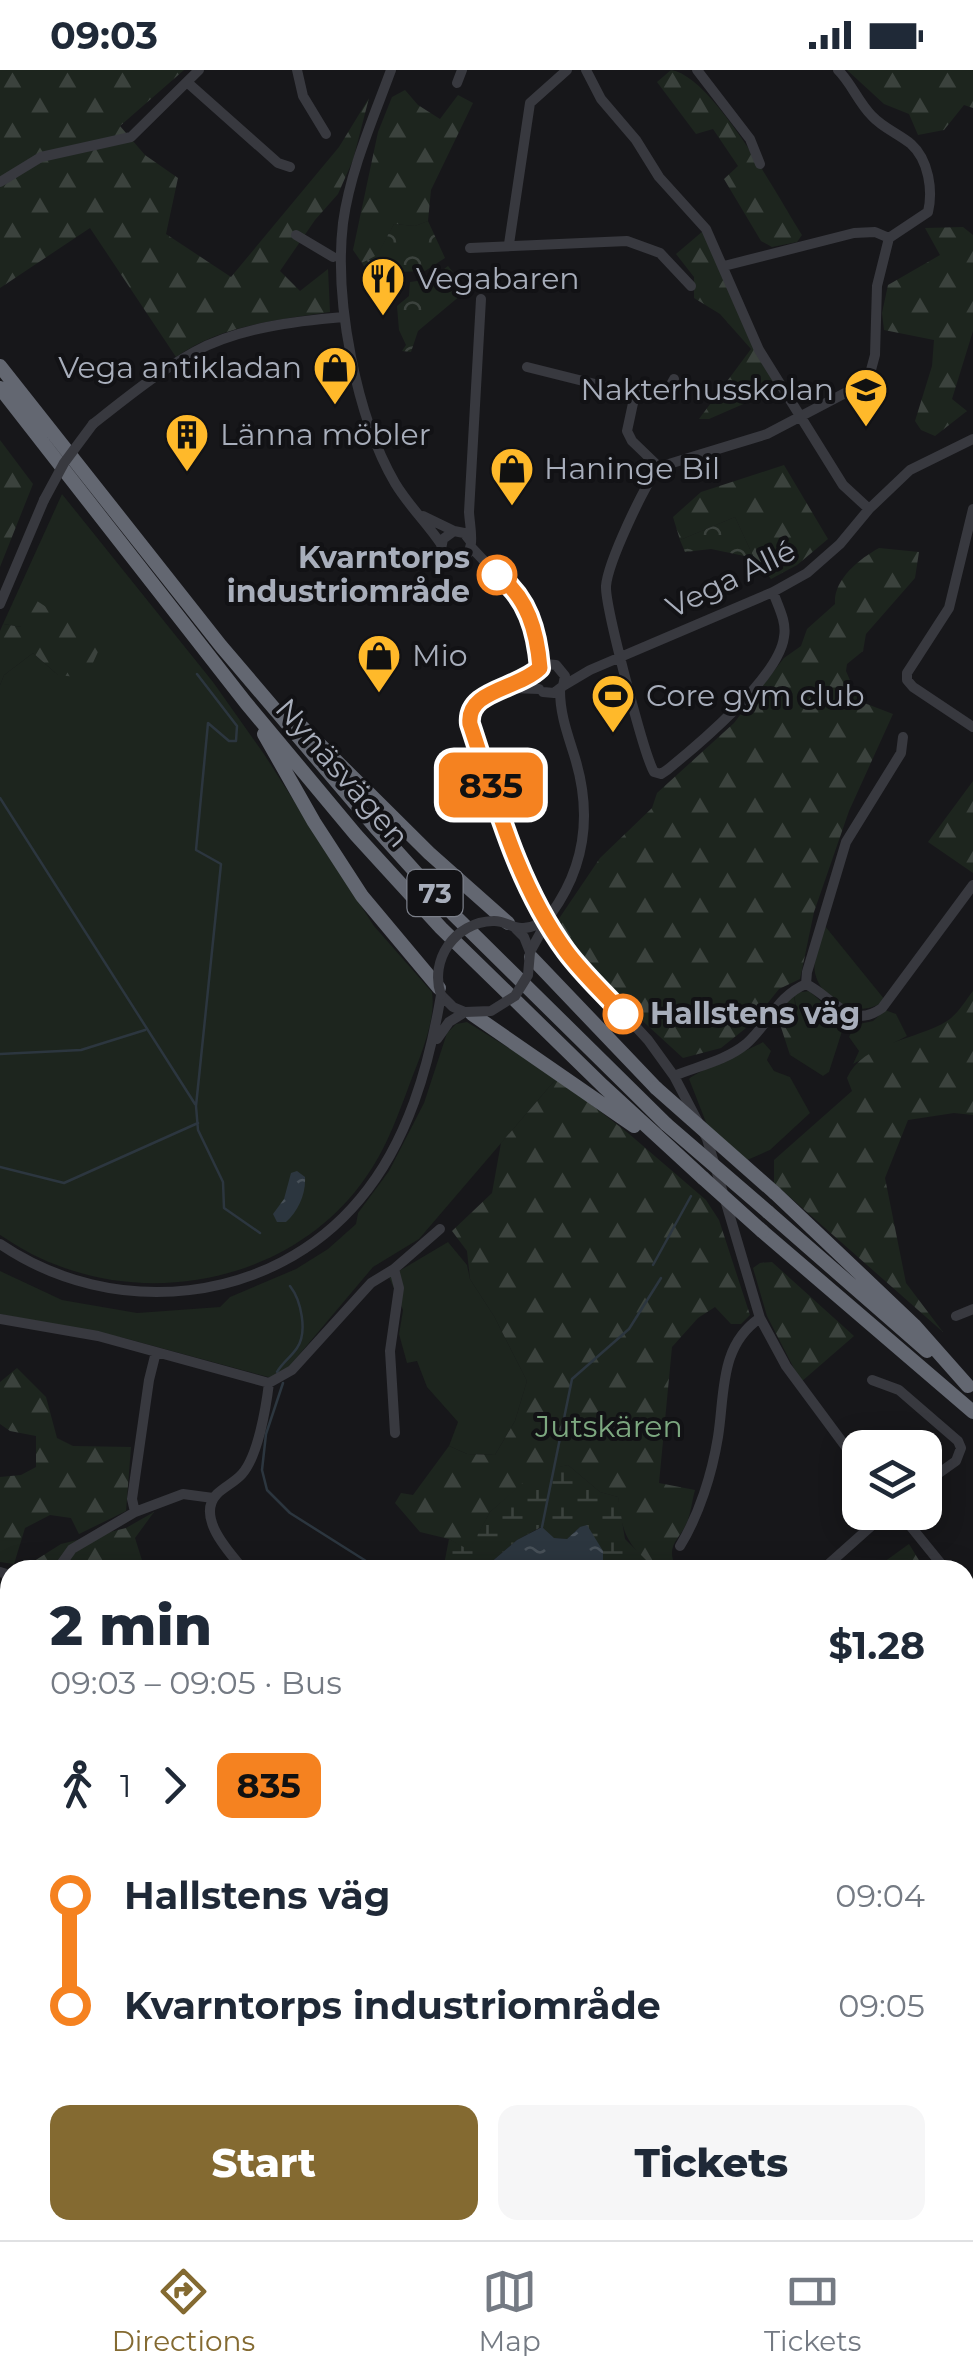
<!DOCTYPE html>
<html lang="en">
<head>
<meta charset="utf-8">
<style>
  body { margin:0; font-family:Montserrat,sans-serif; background:#f6f6f7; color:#1f2937; height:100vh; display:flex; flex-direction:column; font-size:38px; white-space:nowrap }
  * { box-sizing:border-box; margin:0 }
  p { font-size:32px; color:#747a83 }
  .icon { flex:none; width:55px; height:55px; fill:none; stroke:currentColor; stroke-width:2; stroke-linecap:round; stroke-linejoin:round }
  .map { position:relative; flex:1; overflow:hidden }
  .panel { position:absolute; left:0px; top:1490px; width:975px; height:680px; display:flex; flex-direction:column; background:#fff; border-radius:30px 30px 0 0; box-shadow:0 5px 25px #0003 }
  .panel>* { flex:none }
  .badge { padding:0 20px; border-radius:15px; font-size:35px; line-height:65px }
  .fabs { position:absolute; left:842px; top:1360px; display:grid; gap:20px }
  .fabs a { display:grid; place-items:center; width:100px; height:100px; border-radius:20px; background:#fff; box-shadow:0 5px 25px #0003; font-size:50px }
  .map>.badge { position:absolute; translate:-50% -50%; box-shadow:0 0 0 5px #fff }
  .legs { display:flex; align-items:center; gap:15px; height:110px; padding:0 50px; font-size:32px }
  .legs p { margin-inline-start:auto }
  .headline { display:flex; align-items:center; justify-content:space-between; height:170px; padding:0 50px }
  h1 { font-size:55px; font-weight:800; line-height:75px }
  .cta { display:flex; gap:20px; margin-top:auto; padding:20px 50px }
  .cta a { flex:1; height:115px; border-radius:20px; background:#846a31; color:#fff; font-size:40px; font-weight:800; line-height:115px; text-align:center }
  .cta a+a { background:#f6f6f7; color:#1f2937 }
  ul { padding:0 50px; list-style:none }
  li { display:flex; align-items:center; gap:35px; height:110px; font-size:38px }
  li i { display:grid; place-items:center; width:15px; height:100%; margin:0 12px; background:currentColor }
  li i::after { content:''; width:25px; height:25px; margin:-12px; border:8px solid; border-radius:50%; background:#fff }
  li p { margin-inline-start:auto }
  li:first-child i { background:linear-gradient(#0000 50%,currentColor 0) }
  li:last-child i { background:linear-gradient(currentColor 50%,#0000 0) }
  .status { display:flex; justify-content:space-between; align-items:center; height:70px; padding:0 50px; background:#fff; direction:ltr }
  .status svg { height:28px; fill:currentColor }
  .menu { display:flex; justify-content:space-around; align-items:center; height:140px; border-top:2px solid #e0e1e3; background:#fff; font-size:28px; color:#747a83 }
  .menu a { display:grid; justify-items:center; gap:5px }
  .menu .on { color:#846a31 }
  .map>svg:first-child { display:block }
  .grass { fill:#1d251e }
  .forest { fill:url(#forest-firs) }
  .wetland { fill:url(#wetland-marsh) }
  .park { fill:url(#park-crowns) }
  .water { fill:url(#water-ripples) }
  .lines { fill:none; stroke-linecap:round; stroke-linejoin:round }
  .stream { stroke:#2c363f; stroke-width:2.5 }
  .minor { stroke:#38393f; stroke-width:10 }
  .highway { stroke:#636771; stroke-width:14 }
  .minor-bridge { stroke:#38393f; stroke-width:10 }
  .highway-bridge { stroke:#636771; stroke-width:14 }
  .line-1-casing { stroke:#fff; stroke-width:22 }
  .line-1 { stroke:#f58220; stroke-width:15 }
  .stop-1-dot { fill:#fff; stroke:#f58220; stroke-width:5 }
  .labels { text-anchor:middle; stroke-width:8; stroke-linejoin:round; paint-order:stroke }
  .shield { fill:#121215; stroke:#7b7f89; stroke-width:2.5 }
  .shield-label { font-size:28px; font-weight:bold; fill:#a8aebb }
  .poi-label { font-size:30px; fill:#a8aebb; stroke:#121215; text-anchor:start }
  .stop-label { font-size:30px; font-weight:bold; fill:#a8aebb; stroke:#121215; text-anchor:end }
  .street-label { font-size:30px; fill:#a8aebb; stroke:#121215 }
  .park-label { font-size:30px; fill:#7da880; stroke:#121215 }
</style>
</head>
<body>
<div class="status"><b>09:03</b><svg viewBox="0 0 49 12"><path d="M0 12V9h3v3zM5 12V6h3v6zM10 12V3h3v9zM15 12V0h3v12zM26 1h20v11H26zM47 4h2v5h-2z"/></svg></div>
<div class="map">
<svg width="973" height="2170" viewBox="0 0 973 2170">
  <defs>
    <pattern id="forest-firs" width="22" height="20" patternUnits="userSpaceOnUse" patternTransform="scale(2.5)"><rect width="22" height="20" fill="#1d251e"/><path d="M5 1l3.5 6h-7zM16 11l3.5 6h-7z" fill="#3b423d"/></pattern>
    <pattern id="wetland-marsh" width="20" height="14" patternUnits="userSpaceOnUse" patternTransform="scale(2.5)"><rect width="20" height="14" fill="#1d251e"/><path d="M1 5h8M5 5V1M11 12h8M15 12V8" fill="none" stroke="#3b423d"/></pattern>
    <pattern id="park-crowns" width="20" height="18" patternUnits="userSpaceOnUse" patternTransform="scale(2.5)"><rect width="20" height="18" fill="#1d251e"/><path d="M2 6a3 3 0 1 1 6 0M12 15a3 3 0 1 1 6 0" fill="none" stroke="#3b423d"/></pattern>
    <pattern id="water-ripples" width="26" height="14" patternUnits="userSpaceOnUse" patternTransform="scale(2.5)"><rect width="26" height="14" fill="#2c363f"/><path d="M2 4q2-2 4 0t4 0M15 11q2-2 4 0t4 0" fill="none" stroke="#485159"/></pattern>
  </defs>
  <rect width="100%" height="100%" fill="#17171a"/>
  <path class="grass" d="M62 424 213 612 264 684 374 856 432 922C437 953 416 995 406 1024 395 1053 384 1082 366 1107 299 1205 163 1238 54 1194 35 1187 17 1176 0 1165V615L4 605 33 583 58 605 21 557 3 554Z
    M825 856 885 930C861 950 822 934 815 903 812 889 822 869 825 856Z
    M809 921 845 952 829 1002 823 1006 790 985 797 944 794 923Z
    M885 940 896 944 907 966 853 994 859 981 849 967 854 955 873 951Z
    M467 952 557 1008 419 1169 373 1197 282 1305 272 1308 124 1268 0 1244V1201L62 1230 137 1243 220 1237 230 1227 296 1199 328 1179 356 1154 358 1143 389 1101 424 1033 447 963 456 954Z
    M763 972 771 981 767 990 774 1001 790 1007 810 1043 770 1080 745 1091 709 1060 689 1009C695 1002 749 980 763 972Z
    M448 1172 467 1195 470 1209 494 1246 527 1311 515 1351 495 1385 467 1384 449 1376 458 1352 427 1317 417 1291 407 1293 399 1264 403 1240 389 1207Z"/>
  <path class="forest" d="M0 0H184L120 56 145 85 178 108 166 164 231 207 339 77 369 28 353 90 338 124 315 150 280 201 300 221 328 199 330 242C277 250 221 255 176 287L90 158 0 218Z
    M671 0C713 6 778 127 802 165L797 172 772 177 761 171 724 109 738 96 713 59 696 64 657 12Z
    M847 0H973V38L964 35 944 60 918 65 909 44 884 34Z
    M405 20 418 35 440 49 458 25 473 33 431 120 428 151 415 156 394 154 377 186 362 193 353 180 378 62 392 27Z
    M963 157 973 165V261L952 329 967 341 935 366 921 360 915 351 932 296 934 270 884 260 882 243 888 215 940 185 925 158Z
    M703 161 778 319 709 349H699L751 279 720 244 694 228V207L676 184Z
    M0 370 33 414 0 497Z
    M784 395 828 469 797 495 771 509 754 488 735 447 680 470 673 447 701 422Z
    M879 478 919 482 915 508 866 564 863 581 847 594 846 601 859 631 893 644 849 741 814 842 800 909 779 919 751 954 721 978 683 988 611 922 556 853 600 788 652 738 657 723 734 653 784 588 801 576 807 559 835 534C833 510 859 489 879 478Z
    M37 531 102 573 86 608 58 605 33 583 4 605 0 615V561L3 554 21 557Z
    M973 711V803L928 772Z
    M973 921V1045L954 1043 908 1050 885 1108 906 1213 943 1262 774 1113V1090L852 1021 847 1008C863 972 917 970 947 951 958 944 965 931 973 921Z
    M794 923 797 960 790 985 777 945Z
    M557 1008 628 1063 706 1130 719 1150 750 1245 741 1254H731L715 1237 698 1248 672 1277 659 1413 695 1420C692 1430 691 1443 687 1452 679 1471 666 1474 675 1496L656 1500C628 1475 622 1465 618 1427L600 1422 568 1395 535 1403 490 1442 469 1481 449 1469 420 1462 395 1433 401 1423 413 1425 449 1376 467 1384 495 1385 515 1351 527 1311 494 1246 470 1209 467 1181 452 1161 492 1123 501 1073Z
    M772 1192 854 1266 801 1312 767 1246 753 1198 760 1193Z
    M17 1298 46 1327 57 1368 73 1376 131 1377 126 1441 79 1464 71 1448 50 1445 25 1458 14 1494 0 1492V1407L21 1405 36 1397V1366L10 1361 0 1354V1312Z
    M154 1442 135 1468 145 1500H20L61 1474 126 1458Z
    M909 1474 925 1500H873Z
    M10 1580V1651L0 1655V1581Z
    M8 2004 10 2140 0 2153V2023Z
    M561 2160H945L941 2170H569Z"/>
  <path class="wetland" d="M568 1395 600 1422 618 1427 625 1469 656 1500H603V1481L580 1457 567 1469 553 1468 541 1457 517 1470 482 1500H443L449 1469 469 1480 490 1442 535 1402Z"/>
  <path class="park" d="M428 151 445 188 425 201 368 203 362 193 377 185 394 154 415 156Z
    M448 196 467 220 418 261 411 282 402 281 406 275 399 260 397 236 409 226 410 212 431 209Z
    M735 447 754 488 711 479 685 482 680 470Z
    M973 2101V2170H783L795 2160H965V2105Z"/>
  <path class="water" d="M297 1101 305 1107C306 1124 298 1141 286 1152H277L273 1144 284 1129 291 1103Z
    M587 1455 603 1481V1500H482L517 1470 542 1457 554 1468 567 1469 580 1457Z
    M204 2160H561L569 2170H204Z"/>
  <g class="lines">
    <path class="stream" d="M197 604 237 656 236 671H229L208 653 196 780 221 794 196 1036 198 1060 223 1112 224 1138 260 1163
      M0 728 195 1034
      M0 984 81 980 145 960
      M0 1097 64 1113 198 1053
      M653 1195 691 1126
      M277 1302C282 1293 291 1287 297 1278 308 1262 301 1230 290 1216
      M283 1313 266 1364 262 1400 267 1420 290 1443 366 1491 371 1500
      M542 1457 572 1309 629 1259 661 1208
      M965 2147 973 2149
      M917 2170 920 2163 927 2160"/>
    <path class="minor" d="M297 0 303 26 326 64
      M391 0C373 49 350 101 343 153 334 230 356 346 395 413 408 435 427 453 441 474
      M586 0 601 29 636 70 659 107 706 159 759 280 843 415 869 439
      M697 0 750 69 760 94
      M838 0C852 14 858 32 872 46 883 58 899 64 911 74 929 90 933 121 928 142L889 168
      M188 13 278 93 290 97
      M457 13 462 0
      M0 112 41 87 131 67 199 0
      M296 165 333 187
      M509 174 530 33 567 0
      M470 178 627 171 660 183 691 216
      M724 196 854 163 875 162 889 168
      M527 297 635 324 627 361 632 371 659 397
      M635 324C653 327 666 327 674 309
      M93 354C126 328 158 302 194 282 238 258 295 251 344 247
      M973 439 949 538 907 603V610L913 617 973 657
      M423 446 454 461
      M471 472 464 463 454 461 443 469 441 479 447 488 460 491C477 481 470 460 469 442L481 229
      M471 477 524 533 537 567 540 598
      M773 522C778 536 787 552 784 567 779 607 698 675 667 700L661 704 654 702C644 685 605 536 606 516 608 492 644 416 659 397L767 364 868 311 875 285 877 216 889 168
      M0 534 44 430
      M563 616 590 600 773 522 807 503 840 474 869 439 910 400 973 369
      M512 618 539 619
      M543 622 554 623 563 616 565 606 556 595 545 594 511 618 484 626 474 635 469 646 506 761 537 834 567 882 648 970 674 1006 707 1069 760 1248 786 1296 860 1396
      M551 844C585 797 592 744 575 688 568 665 560 645 560 620
      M516 859 524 867 530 882
      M806 914C834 928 850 961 882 938L973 815
      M441 925 453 937 465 942
      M437 969 449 952 465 942
      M674 1006C698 996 725 991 746 974 769 954 777 926 806 914L807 902 846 772 901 683 903 667
      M0 1174C113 1251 272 1235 360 1129 408 1072 429 996 441 925
      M394 1199 399 1218 390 1281 395 1363
      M956 1246 973 1239
      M0 1249 98 1266 269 1313 292 1300 371 1213 394 1199 440 1159
      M872 1310 899 1320 958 1371 961 1378 956 1391 925 1413
      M135 1442 132 1429 149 1310 156 1282
      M899 1442 946 1500
      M680 1476C699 1445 712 1404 718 1367 725 1323 719 1276 760 1248
      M57 1500 72 1479 135 1442 183 1424 213 1428
      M244 1500C230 1483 195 1447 217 1424 224 1417 235 1412 242 1404 258 1386 266 1338 269 1313
      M822 1500 887 1442
      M0 1502 10 1505
      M965 1520 973 1528
      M965 1592 973 1587
      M0 1664 10 1660
      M0 1790 10 1788
      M965 1810 973 1840
      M965 1911H973
      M0 1926 10 1922
      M0 1941 10 1949
      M965 2032 973 2029
      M90 2170 97 2160"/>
    <path class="highway" d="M0 296 221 576 375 757 454 845 666 1054
      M0 318 246 633 356 765 441 858 603 1016 703 1108
      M285 640 429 783 508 853
      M264 664 314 752 362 826 439 918
      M531 887 656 1018
      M472 944 634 1056
      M775 1123 914 1255 968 1316
      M768 1142 927 1281
      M762 1161 973 1342"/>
    <path class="minor-bridge" d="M44 430 64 393 93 354
      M441 925C429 890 455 852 493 851 505 850 512 859 523 858 535 858 542 851 551 844
      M465 942 491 941 515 926 528 905 530 882 548 849"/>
    <path class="highway-bridge" d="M656 1018 775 1123
      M666 1054 768 1142
      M703 1108 762 1161"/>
  </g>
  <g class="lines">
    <defs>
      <path id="line-1" d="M497 505C528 527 537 562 540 598 517 620 466 620 470 654 496 732 517 814 566 881 583 904 604 923 623 944"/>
    </defs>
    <use href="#line-1" class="line-1-casing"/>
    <use href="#line-1" class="line-1"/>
  </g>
  <defs>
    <symbol id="restaurant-pin" viewBox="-11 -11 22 30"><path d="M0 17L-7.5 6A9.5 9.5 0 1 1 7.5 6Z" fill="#ffb92a" stroke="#121215"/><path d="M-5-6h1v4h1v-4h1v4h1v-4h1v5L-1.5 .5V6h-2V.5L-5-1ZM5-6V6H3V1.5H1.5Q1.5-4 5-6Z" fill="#111"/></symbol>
    <symbol id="shop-pin" viewBox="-11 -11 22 30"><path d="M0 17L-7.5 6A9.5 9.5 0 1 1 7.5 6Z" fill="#ffb92a" stroke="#121215"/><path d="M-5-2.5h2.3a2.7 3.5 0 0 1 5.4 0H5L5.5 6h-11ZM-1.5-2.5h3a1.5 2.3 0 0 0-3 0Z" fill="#111"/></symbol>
    <symbol id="school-pin" viewBox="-11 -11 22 30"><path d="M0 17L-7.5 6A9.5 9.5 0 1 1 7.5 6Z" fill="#ffb92a" stroke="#121215"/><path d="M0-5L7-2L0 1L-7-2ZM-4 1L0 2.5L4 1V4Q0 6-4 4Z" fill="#111"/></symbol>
    <symbol id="building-pin" viewBox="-11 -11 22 30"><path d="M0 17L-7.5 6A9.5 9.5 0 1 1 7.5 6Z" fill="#ffb92a" stroke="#121215"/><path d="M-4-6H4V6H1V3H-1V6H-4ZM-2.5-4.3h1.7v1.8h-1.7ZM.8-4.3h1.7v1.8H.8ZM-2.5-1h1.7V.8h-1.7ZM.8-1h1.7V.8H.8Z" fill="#111"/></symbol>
    <symbol id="stadium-pin" viewBox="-11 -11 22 30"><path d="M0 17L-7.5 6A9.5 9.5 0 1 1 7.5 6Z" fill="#ffb92a" stroke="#121215"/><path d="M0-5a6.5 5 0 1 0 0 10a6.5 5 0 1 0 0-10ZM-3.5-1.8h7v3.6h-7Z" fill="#111"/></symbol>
  </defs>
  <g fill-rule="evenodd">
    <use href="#restaurant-pin" x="358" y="184" width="50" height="68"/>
    <use href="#shop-pin" x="310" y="273" width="50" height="68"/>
    <use href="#school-pin" x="841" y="295" width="50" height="68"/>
    <use href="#building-pin" x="162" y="340" width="50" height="68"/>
    <use href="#shop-pin" x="487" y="374" width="50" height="68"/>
    <use href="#shop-pin" x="354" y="561" width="50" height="68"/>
    <use href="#stadium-pin" x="588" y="601" width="50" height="68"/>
  </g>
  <g class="stop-1-dot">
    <circle cx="497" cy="505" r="18"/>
    <circle cx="623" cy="944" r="18"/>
  </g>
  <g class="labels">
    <rect class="shield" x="407.5" y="800" width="55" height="46" rx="8"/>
    <g class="shield-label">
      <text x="435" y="833">73</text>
    </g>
    <g class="poi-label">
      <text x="416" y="219">Vegabaren</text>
      <text x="302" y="308" text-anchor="end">Vega antikladan</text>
      <text x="834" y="330" text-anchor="end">Nakterhusskolan</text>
      <text x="220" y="375">Länna möbler</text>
      <text x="544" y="409">Haninge Bil</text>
      <text x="412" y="596">Mio</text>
      <text x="646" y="636">Core gym club</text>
    </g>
    <g class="stop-label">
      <text x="470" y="498">Kvarntorps<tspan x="470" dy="34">industriområde</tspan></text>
      <text x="650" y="954" text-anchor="start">Hallstens väg</text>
    </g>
    <g class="street-label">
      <text transform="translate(731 509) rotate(-26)" y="10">Vega Allé</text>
      <text transform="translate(342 703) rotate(49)" y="10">Nynäsvägen</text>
    </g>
    <g class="park-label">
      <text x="609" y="1367">Jutskären</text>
    </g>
  </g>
</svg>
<div class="fabs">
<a><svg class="icon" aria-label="layers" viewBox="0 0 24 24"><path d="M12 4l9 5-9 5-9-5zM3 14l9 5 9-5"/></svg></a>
</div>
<b class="badge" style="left:491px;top:715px;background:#f58220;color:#111">835</b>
<section class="panel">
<div class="headline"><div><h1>2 min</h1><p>09:03 – 09:05 · Bus</p></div><b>$1.28</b></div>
<div class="legs"><svg class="icon" aria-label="walk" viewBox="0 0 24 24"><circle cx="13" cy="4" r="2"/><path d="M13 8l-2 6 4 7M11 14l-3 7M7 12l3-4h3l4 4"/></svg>1<svg class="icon" aria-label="forward" viewBox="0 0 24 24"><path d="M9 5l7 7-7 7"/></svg><b class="badge" style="background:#f58220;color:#111">835</b></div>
<ul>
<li><i style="color:#f58220"></i><b>Hallstens väg</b><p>09:04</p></li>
<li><i style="color:#f58220"></i><b>Kvarntorps industriområde</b><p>09:05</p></li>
</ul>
<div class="cta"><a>Start</a><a>Tickets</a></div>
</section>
</div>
<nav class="menu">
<a class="on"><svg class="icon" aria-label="directions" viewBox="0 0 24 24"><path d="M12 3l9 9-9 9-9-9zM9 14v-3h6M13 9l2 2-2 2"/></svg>Directions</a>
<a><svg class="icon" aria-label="map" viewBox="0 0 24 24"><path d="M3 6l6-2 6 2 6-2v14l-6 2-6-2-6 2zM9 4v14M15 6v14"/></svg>Map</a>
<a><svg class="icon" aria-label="tickets" viewBox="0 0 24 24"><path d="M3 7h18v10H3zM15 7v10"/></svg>Tickets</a>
</nav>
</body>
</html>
